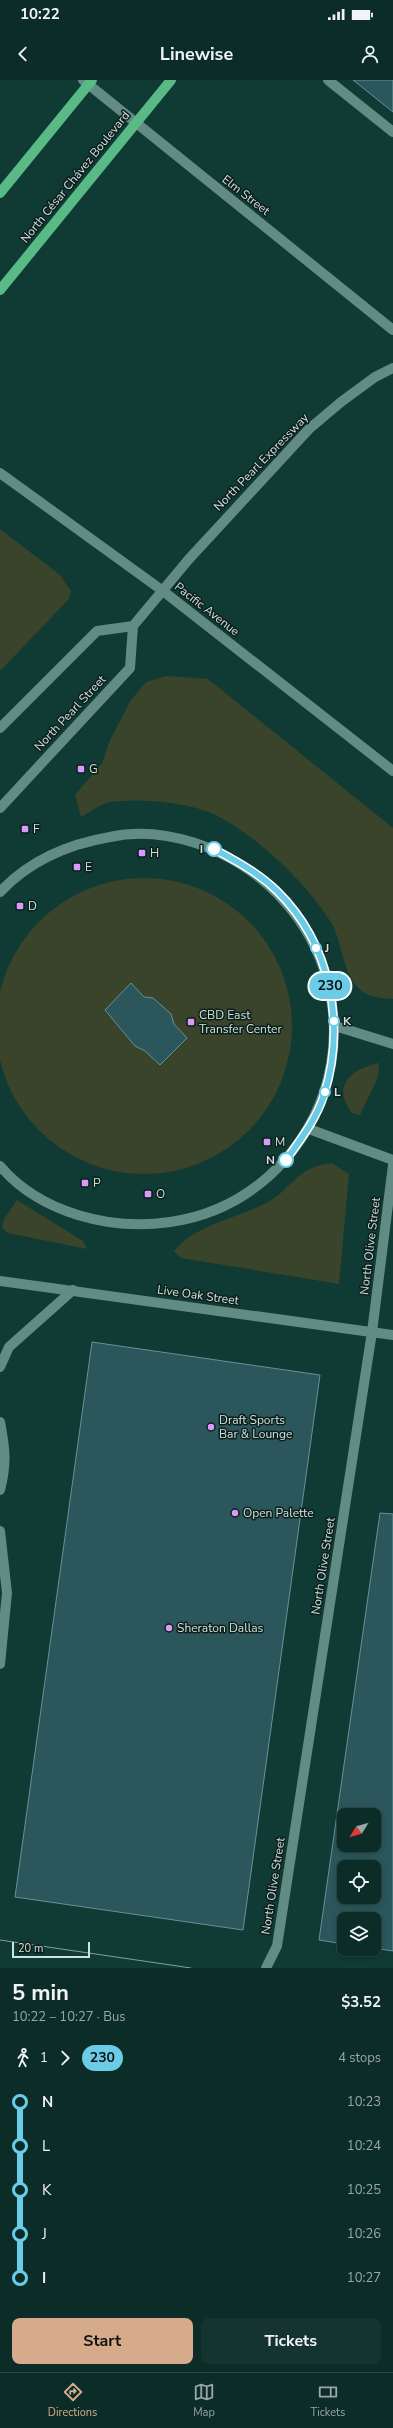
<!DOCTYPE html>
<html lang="en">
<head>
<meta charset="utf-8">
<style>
  body { margin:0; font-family:"Nunito Sans",sans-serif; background:#15342f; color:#f1f3f6; height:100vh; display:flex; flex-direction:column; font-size:15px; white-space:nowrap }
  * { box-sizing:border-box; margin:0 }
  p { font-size:13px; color:#9aa7a7 }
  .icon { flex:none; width:22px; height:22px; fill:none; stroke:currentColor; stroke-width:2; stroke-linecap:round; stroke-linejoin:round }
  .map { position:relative; height:1888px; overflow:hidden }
  .details { display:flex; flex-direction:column; background:#0c2c27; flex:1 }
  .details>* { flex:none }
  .badge { padding:0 8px; border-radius:13px; font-size:14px; line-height:26px }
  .needle { width:26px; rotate:233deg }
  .fabs { position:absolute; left:337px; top:1728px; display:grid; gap:8px }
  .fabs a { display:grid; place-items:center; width:44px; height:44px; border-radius:8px; background:#0c2c27; box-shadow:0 2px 6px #0003,0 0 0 1px #2c4844; font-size:20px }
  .scale { position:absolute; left:12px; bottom:10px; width:78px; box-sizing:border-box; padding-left:4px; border:2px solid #cde3de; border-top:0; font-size:11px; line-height:14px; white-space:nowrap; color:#cde3de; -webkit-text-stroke:3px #0d1e1b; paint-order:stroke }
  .map>.badge { position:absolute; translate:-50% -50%; box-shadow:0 0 0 2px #fff }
  .legs { display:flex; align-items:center; gap:6px; height:44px; padding:0 12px; font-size:13px }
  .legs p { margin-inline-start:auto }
  .overview { display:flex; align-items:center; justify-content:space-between; height:68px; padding:0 12px }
  h1 { font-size:22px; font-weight:700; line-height:30px }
  .button { display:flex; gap:8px; margin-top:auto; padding:8px 12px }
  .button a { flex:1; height:46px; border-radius:8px; background:#d6ab8b; color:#111; font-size:16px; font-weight:700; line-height:46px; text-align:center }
  .button a+a { background:#15342f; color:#f1f3f6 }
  ul { padding:0 12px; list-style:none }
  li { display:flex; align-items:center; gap:14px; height:44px; font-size:15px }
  li i { display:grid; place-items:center; width:6px; height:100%; margin:0 5px; background:currentColor }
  li i::after { content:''; width:10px; height:10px; margin:-5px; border:3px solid; border-radius:50%; background:#0c2c27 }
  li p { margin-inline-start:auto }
  li:first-child i { background:linear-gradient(#0000 50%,currentColor 0) }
  li:last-child i { background:linear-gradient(currentColor 50%,#0000 0) }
  .status { display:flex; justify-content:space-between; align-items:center; height:28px; padding:0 20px; background:#0c2c27; direction:ltr }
  .status svg { height:11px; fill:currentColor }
  header { display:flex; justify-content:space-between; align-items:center; height:52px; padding:0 12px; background:#0c2c27; font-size:18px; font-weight:700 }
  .menu { display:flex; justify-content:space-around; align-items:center; height:56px; border-top:1px solid #2c4844; background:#0c2c27; font-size:11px; color:#9aa7a7 }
  .menu a { display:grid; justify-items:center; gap:2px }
  .menu .selected { color:#d6ab8b }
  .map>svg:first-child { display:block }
  .green { fill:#39442b }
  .building { fill:#2b565b; stroke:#669298; fill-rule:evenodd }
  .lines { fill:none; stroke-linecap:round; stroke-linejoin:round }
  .service { stroke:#628c83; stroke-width:10 }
  .tertiary { stroke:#628c83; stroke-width:10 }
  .secondary { stroke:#628c83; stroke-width:10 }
  .primary { stroke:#59ba86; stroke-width:10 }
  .tram { stroke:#81a09a; stroke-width:1 }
  .line-1-casing { stroke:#fff; stroke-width:9 }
  .line-1 { stroke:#6bcce7; stroke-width:6 }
  .poi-dot { fill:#d79bf9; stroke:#0d1e1b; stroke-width:1.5 }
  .stop-1-dot { fill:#fff; stroke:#6bcce7; stroke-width:2 }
  .labels { text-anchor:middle; stroke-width:3; stroke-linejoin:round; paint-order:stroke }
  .street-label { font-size:12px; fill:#cde3de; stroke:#0d1e1b }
  .poi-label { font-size:12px; fill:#cde3de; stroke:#0d1e1b; text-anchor:start }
  .stop-label { font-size:12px; font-weight:bold; fill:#cde3de; stroke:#0d1e1b; text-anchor:start }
</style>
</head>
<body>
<div class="status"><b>10:22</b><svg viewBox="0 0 49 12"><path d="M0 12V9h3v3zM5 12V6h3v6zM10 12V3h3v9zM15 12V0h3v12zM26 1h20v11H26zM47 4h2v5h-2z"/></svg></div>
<header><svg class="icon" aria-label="back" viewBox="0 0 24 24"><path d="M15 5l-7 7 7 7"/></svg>Linewise<svg class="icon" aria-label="person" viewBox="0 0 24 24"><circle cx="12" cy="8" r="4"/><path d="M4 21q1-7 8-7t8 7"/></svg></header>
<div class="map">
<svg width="393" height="1888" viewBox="0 0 393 1888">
  <rect width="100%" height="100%" fill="#103b34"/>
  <path class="green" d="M0 449 60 495 71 511 69 519 0 591Z
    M167 596 208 599 393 748V919C386 918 378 918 372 916 343 908 344 866 332 844 309 805 255 753 213 734 187 722 139 718 111 722 102 723 90 732 81 737L75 715 102 683 110 660 131 620 146 602Z
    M-4 946a148 148 0 1 1 296 0a148 148 0 1 1-296 0Z
    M379 983 378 997 360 1035 352 1033C331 1006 351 989 379 983Z
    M332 1083 349 1094 339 1204 181 1178 174 1171C196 1144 239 1138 268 1122 294 1107 296 1087 332 1083Z
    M17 1120 83 1161 87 1169 8 1153 2 1147 4 1139Z"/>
  <path class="building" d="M353 0H393V32Z
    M131 903 144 917 153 918 171 934 174 944 187 958 160 985 145 971 135 966 105 930Z
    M92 1262 320 1295 243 1850 15 1817Z
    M380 1433 393 1434V1871L374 1868V1839H344V1864L319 1860ZM344 1735H374V1765H344ZM344 1787H374V1817H344Z"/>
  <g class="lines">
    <path class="service" d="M328 0 393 52
      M0 812C29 781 69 764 110 757 147 749 188 757 222 774 348 836 373 1001 269 1096 241 1121 206 1137 170 1142 111 1151 40 1133 0 1086
      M335 946 393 964
      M309 1049 393 1080"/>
    <path class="tertiary" d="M0 393 163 511 393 691
      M0 1201 393 1255
      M266 1888 277 1866 372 1252 393 1085"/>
    <path class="secondary" d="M83 0 393 250
      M0 648 97 551 133 546
      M0 728 130 588 133 546 189 479 309 349 341 322 375 297 393 288
      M0 1287 9 1267 73 1210
      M0 1342C5 1368 7 1383 0 1410
      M0 1451 7 1513 0 1584"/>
    <path class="primary" d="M0 113 92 0
      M0 210 171 0"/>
    <path class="tram" d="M0 1860 191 1888"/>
  </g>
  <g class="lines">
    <defs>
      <path id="line-1" d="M214 769C236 781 259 793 277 811 331 864 346 944 324 1015 316 1040 300 1060 286 1080"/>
    </defs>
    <use href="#line-1" class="line-1-casing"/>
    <use href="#line-1" class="line-1"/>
  </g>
  <g class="poi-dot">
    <rect x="77" y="685" width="8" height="8" rx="2"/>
    <rect x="21" y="745" width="8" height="8" rx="2"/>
    <rect x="138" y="769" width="8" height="8" rx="2"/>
    <rect x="73" y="783" width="8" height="8" rx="2"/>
    <rect x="16" y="822" width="8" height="8" rx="2"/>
    <rect x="187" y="938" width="8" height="8" rx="2"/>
    <rect x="263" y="1058" width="8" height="8" rx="2"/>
    <rect x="81" y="1099" width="8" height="8" rx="2"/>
    <rect x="144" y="1110" width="8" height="8" rx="2"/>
    <circle cx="211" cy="1347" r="4"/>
    <circle cx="235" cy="1433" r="4"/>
    <circle cx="169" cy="1548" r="4"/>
  </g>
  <g class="stop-1-dot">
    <circle cx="214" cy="769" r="7"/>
    <circle cx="316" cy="868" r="5"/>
    <circle cx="334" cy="941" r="5"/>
    <circle cx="325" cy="1012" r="5"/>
    <circle cx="286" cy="1080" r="7"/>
  </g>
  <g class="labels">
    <g class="street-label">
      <text transform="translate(75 97) rotate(-51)" y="4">North César Chávez Boulevard</text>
      <text transform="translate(246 115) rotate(38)" y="4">Elm Street</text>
      <text transform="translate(261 382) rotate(-46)" y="4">North Pearl Expressway</text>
      <text transform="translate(207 529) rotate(38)" y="4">Pacific Avenue</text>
      <text transform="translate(70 633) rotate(-47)" y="4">North Pearl Street</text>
      <text transform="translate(370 1166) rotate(-83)" y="4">North Olive Street</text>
      <text transform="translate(198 1215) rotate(8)" y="4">Live Oak Street</text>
      <text transform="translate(323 1486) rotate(-81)" y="4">North Olive Street</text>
      <text transform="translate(273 1806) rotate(-81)" y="4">North Olive Street</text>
    </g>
    <g class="poi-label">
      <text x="89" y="693">G</text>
      <text x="33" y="753">F</text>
      <text x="150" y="777">H</text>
      <text x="85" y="791">E</text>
      <text x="28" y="830">D</text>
      <text x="199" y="939">CBD East<tspan x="199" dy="14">Transfer Center</tspan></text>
      <text x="275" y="1066">M</text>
      <text x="93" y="1107">P</text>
      <text x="156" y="1118">O</text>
      <text x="219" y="1344">Draft Sports<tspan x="219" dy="14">Bar &amp; Lounge</tspan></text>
      <text x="243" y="1437">Open Palette</text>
      <text x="177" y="1552">Sheraton Dallas</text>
    </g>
    <g class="stop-label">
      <text x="203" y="773" text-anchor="end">I</text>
      <text x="325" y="872">J</text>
      <text x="343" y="945">K</text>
      <text x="334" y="1016">L</text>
      <text x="275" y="1084" text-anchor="end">N</text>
    </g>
  </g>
</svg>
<div class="fabs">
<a><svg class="needle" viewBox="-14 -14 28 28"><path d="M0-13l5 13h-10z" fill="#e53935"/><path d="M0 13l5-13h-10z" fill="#9aa7a7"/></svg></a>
<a><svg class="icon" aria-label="locate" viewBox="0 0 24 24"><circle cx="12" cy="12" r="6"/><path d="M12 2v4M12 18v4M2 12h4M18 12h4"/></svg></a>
<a><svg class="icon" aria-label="layers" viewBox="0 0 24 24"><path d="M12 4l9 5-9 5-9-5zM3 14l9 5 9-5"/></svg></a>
</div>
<div class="scale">20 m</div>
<b class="badge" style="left:330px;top:906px;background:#6bcce7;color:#111">230</b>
</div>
<section class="details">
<div class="overview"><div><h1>5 min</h1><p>10:22 – 10:27 · Bus</p></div><b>$3.52</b></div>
<div class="legs"><svg class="icon" aria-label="walk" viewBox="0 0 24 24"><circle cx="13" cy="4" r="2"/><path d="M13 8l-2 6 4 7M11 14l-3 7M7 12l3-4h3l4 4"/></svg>1<svg class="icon" aria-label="forward" viewBox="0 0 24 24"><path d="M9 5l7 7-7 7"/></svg><b class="badge" style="background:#6bcce7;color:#111">230</b><p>4 stops</p></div>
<ul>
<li><i style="color:#6bcce7"></i><b>N</b><p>10:23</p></li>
<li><i style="color:#6bcce7"></i><span>L</span><p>10:24</p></li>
<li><i style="color:#6bcce7"></i><span>K</span><p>10:25</p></li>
<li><i style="color:#6bcce7"></i><span>J</span><p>10:26</p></li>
<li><i style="color:#6bcce7"></i><b>I</b><p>10:27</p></li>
</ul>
<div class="button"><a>Start</a><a>Tickets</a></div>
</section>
<nav class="menu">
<a class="selected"><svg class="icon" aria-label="directions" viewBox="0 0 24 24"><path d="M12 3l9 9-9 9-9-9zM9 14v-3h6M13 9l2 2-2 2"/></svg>Directions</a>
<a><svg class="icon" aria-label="map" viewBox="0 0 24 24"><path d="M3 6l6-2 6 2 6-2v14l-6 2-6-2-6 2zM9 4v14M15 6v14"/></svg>Map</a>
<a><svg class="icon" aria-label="tickets" viewBox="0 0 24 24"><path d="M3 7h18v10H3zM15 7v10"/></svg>Tickets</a>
</nav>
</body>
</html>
